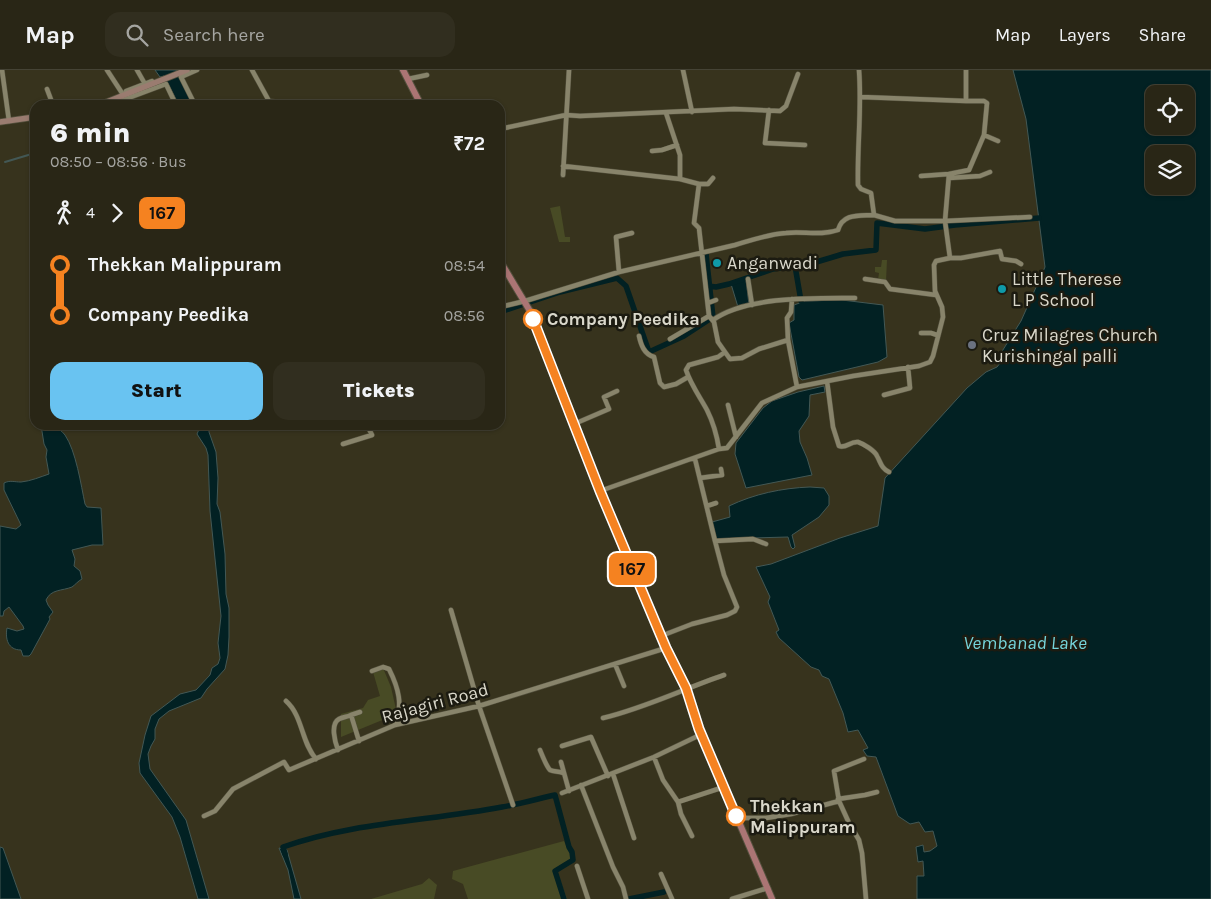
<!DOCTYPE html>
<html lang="en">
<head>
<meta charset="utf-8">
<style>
  body { margin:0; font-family:Karla,sans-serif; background:#312e1f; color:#f1f3f6; height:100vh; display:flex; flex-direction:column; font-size:19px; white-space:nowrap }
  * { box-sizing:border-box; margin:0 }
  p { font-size:16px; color:#a5a5a1 }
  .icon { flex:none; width:28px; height:28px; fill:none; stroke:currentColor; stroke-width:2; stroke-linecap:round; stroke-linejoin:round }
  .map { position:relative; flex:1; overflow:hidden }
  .drawer { position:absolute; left:30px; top:30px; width:475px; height:330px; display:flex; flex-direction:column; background:#292616; border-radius:15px; box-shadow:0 1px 4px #0004,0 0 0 1px #454335 }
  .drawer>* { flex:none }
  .badge { padding:0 10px; border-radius:8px; font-size:18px; line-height:32px }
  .tools { position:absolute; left:1145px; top:15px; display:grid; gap:10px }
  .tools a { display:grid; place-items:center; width:50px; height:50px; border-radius:10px; background:#292616; box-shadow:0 1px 4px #0004,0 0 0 1px #454335; font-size:25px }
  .map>.badge { position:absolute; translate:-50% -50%; box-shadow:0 0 0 2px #fff }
  .legs { display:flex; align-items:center; gap:8px; height:55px; padding:0 20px; font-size:16px }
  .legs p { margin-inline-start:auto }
  .overview { display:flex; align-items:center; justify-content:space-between; height:85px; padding:0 20px }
  h1 { font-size:28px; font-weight:800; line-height:38px }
  .action { display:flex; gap:10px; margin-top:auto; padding:10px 20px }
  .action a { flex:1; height:58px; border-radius:15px; background:#69c3f1; color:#111; font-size:20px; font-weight:800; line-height:58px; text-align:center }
  .action a+a { background:#312e1f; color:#f1f3f6 }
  ul { padding:0 20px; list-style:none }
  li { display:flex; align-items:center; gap:18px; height:50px; font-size:19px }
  li i { display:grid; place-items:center; width:8px; height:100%; margin:0 6px; background:currentColor }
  li i::after { content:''; width:12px; height:12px; margin:-6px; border:4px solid; border-radius:50%; background:#292616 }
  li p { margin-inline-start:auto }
  li:first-child i { background:linear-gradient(#0000 50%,currentColor 0) }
  li:last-child i { background:linear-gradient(currentColor 50%,#0000 0) }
  header { display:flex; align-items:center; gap:30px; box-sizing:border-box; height:70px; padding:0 25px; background:#292616; border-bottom:1px solid #454335 }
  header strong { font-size:24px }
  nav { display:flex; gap:28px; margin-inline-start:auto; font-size:18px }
  .search { width:350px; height:45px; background:#312e1f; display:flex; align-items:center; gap:12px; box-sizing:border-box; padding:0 18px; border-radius:15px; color:#a5a5a1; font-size:19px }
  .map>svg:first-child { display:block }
  .green { fill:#484b25 }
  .water { fill:#022123; stroke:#435855; fill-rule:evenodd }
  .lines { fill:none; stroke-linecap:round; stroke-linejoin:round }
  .stream { stroke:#435855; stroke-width:2 }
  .canal { stroke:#022123; stroke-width:5.5 }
  .minor-casing { stroke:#53503d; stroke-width:5.5 }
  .secondary-casing { stroke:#53503d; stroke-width:7 }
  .primary-casing { stroke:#53503d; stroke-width:8 }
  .minor { stroke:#88846b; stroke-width:4.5 }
  .secondary { stroke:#9a7c70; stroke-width:5.5 }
  .primary { stroke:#ab7574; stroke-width:6 }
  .line-1-casing { stroke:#fff; stroke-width:11 }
  .line-1 { stroke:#f58220; stroke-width:8 }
  .culture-dot { fill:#0f9aa8; stroke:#1c1b11; stroke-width:2 }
  .stop-1-dot { fill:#fff; stroke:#f58220; stroke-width:2.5 }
  .worship-dot { fill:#6b7280; stroke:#1c1b11; stroke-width:2 }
  .labels { text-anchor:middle; stroke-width:5; stroke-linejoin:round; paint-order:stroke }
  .poi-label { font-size:18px; fill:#dad8cb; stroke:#1c1b11; text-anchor:start }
  .stop-label { font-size:18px; font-weight:bold; fill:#dad8cb; stroke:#1c1b11; text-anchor:start }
  .street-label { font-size:18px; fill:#dad8cb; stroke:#1c1b11 }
  .water-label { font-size:19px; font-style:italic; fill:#75d4da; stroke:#1c1b11 }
</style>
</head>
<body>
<header>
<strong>Map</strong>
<div class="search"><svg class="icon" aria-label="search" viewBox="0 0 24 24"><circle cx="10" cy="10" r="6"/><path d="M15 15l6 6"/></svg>Search here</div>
<nav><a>Map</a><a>Layers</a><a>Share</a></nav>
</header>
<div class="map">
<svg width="1211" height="829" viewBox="0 0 1211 829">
  <rect width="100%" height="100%" fill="#37331d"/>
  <path class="green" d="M560 136 565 167H570V172H559L550 138Z
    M882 190H887L886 211 878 210 879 203 875 202V197H881Z
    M383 598 391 617 397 644 341 667V644L363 638 368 630 380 626 373 602Z
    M564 771 571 786 570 789 556 798 567 829H468L463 814 452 809 453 801Z
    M429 808 437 815 434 829H371L422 814Z"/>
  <path class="water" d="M155 0H176L194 35H179L164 6 160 7Z
    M1013 0H1211V829H917V806H924L923 791 918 792 916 777 923 775 924 782 930 781 937 776 933 761 925 762 919 752 910 754 898 746 876 687 867 686 863 680 868 678 858 660 848 662 843 643 829 609 822 606 819 600 811 597 779 568 776 562 779 560 768 532 770 527 756 497 771 494 840 468 878 456 885 408 967 318 986 302 997 297 1004 288 1001 283 1021 251 1045 197 1026 49ZM1154 24H1186V56H1154ZM1154 84H1186V116H1154Z
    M746 209 749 235 738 237 731 214Z
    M842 230 883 235 887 287 878 292 802 310 799 307 789 253 794 250V235L805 231Z
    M824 316 825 322 810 325 809 346 799 361 800 372 807 388 812 405 746 418 735 384 736 373 763 338 772 331 798 322Z
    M41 355C50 355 59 357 65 365 76 381 81 415 85 434L87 437 101 438 103 475H92L72 480 75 489 74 496 80 501 82 509C78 511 75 515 72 517 62 521 51 519 46 530L48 535 53 542 49 547 50 549 31 584 29 586H23L21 580C8 580 5 569 7 558L17 561 24 559 23 556 9 537 4 541 3 546H0V456L16 459 21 455 4 420V413C10 410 14 412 21 412 31 411 40 407 49 404L46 387 47 380 44 374Z
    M201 355H209V362L216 382 218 408 217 434 220 442 225 484 226 524 229 538V567L228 585 225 599 207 619 201 628 169 641 159 649 155 659V669L151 676 148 684 150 699 186 750 209 829H198L180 767 172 747 140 703 139 693 145 665 151 646 180 624 196 620 210 605 212 598 218 594 220 588 218 573 221 546 210 441 208 385 206 378 197 364Z
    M810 417 824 418 829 426V435L819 447 792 465 795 477 793 479 791 477 788 467 715 469 712 452 730 447 729 436C754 424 782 418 810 417Z
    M0 777 3 778 21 829H0Z
    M279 778 287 780 301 829H294L288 800Z"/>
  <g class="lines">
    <path class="stream" d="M5 92 35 83"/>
    <path class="canal" d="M795 196 801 231
      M708 216 716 217 729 214 773 199 813 193 843 184 876 180 877 153 925 159 955 155 1039 148
      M500 242 560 222 617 208 626 216 649 282 684 266 713 247 706 184
      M285 784 283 777C354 752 429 751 502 737 520 734 537 729 555 725L569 777 572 782 573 790 555 801 564 829
      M629 829 664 822"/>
    <defs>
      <path id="minor" d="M2 0 9 51
        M107 0 122 23
        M137 0 145 14
        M252 0 269 31 277 32 278 35
        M683 0 692 42
        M966 0V31H984L987 33 984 65 969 100 949 104 945 151 1030 147
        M408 9 427 5
        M47 19 53 35
        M126 21 152 11
        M861 27 966 31
        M110 35 166 14 176 35
        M195 35 181 7 197 0
        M406 35 419 31
        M769 40 765 73 805 75
        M666 43 680 85V109L699 114 694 153 699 158 709 246 714 252 718 272 725 282
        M500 59 566 45 580 46 734 39 780 41 786 36 798 4
        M984 65 998 71
        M652 81 662 80 677 75
        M563 96 680 109
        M563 105 569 0
        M921 106 949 104
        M949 108 980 106 990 102
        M699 114H708L713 108
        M950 188H961L1000 181 1002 189 1016 191 1021 194
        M619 202 616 167 632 163
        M748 209 752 235
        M865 209 885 212 890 219 936 225
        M708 233 716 230
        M500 237 525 231 619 202 735 175C752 170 769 164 786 163 803 161 821 166 838 160 843 143 859 146 874 145
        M713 250C746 226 815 228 855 228
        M921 263H931L937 265
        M639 266C641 275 644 284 654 287L660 313 664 317 676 314 688 307
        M670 269 709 246
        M827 311 833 357 839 376C846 379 850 371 858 372 864 374 875 381 877 386 881 393 881 398 889 402
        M797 317 853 306 919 296 930 292 933 286 943 247 942 237 935 221 934 195 936 191 950 188 945 151H895L874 145 871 123 861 119 858 115C857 76 862 39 859 0
        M884 325 910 318 908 297
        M728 335 736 367
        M574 354 609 339 604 327 617 321
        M343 374 372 365 367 355
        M719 379C717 366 713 352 707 340 700 327 691 315 686 300L689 295 718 287 725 282 730 289 742 288 759 279 788 270
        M695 389 715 471 753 469 766 474
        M700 408 722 405 721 399
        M600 421 719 379 727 378 762 333 797 317 788 270 787 248 791 242 792 229
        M707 436 716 433
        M451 540 479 636 513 735
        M661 566 692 554 727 545 735 541 737 537 724 505 715 471
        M615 594 624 616
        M372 601 383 597 389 599C399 619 403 635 395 655
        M286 631C303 646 301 672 316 689
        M603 648C645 638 683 619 724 605
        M359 671 351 645 360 642
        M562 676 591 667 608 706
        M338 680C335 672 330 654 339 649 343 647 347 647 351 645
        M540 680C542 685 547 697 550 700 554 702 559 701 563 703
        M654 687 663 710 678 732
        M864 689 834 701 839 731 849 753 859 770 862 783 866 829
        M561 692 569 721
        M613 704 634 768
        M581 715 613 797 623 817 626 829
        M562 723 654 687 702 664
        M838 729 865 725 877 722
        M204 746 215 741 233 719 284 692 289 700 395 655 479 636 666 578
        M737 748H766L791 744 839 731
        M692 766 681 744 678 732 724 717
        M577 796 588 829
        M661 804 672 829
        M732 829 768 818"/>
      <path id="secondary" d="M99 35 187 0
        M0 52 35 47"/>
      <path id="primary" d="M403 0 421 35
        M500 191 530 241 600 421 666 578 686 618 699 659 772 829"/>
    </defs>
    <use href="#minor" class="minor-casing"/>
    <use href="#secondary" class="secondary-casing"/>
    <use href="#primary" class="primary-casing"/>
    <use href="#minor" class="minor"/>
    <use href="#secondary" class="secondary"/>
    <use href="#primary" class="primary"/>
  </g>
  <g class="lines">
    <defs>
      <path id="line-1" d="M533 249 600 421 666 578 686 618 699 659 736 746"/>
    </defs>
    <use href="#line-1" class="line-1-casing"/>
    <use href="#line-1" class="line-1"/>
  </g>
  <g class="culture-dot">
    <circle cx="717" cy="193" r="5"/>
    <circle cx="1002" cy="219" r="5"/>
  </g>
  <g class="stop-1-dot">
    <circle cx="533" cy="249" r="9"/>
    <circle cx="736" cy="746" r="9"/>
  </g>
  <circle class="worship-dot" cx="972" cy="275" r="5"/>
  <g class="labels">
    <g class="poi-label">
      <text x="727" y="199">Anganwadi</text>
      <text x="1012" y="215">Little Therese<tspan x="1012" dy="21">L P School</tspan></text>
      <text x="982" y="271">Cruz Milagres Church<tspan x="982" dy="21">Kurishingal palli</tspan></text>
    </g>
    <g class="stop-label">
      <text x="547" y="255">Company Peedika</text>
      <text x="750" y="742">Thekkan<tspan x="750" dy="21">Malippuram</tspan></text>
    </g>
    <g class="street-label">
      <text transform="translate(435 633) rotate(-15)" y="6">Rajagiri Road</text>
    </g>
    <g class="water-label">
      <text x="1025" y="579">Vembanad Lake</text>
    </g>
  </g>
</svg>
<div class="tools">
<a><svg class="icon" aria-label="locate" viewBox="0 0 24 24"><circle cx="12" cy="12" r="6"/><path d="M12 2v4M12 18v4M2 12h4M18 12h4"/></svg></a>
<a><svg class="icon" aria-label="layers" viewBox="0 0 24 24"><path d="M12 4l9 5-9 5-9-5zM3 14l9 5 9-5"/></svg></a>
</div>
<b class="badge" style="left:632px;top:499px;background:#f58220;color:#111">167</b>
<section class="drawer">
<div class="overview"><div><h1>6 min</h1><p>08:50 – 08:56 · Bus</p></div><b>₹72</b></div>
<div class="legs"><svg class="icon" aria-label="walk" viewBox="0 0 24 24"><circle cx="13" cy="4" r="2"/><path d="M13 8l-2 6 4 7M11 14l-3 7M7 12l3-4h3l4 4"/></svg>4<svg class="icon" aria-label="forward" viewBox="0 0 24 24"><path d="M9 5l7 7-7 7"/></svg><b class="badge" style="background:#f58220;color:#111">167</b></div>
<ul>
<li><i style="color:#f58220"></i><b>Thekkan Malippuram</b><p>08:54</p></li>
<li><i style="color:#f58220"></i><b>Company Peedika</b><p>08:56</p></li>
</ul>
<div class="action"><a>Start</a><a>Tickets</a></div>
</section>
</div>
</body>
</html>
